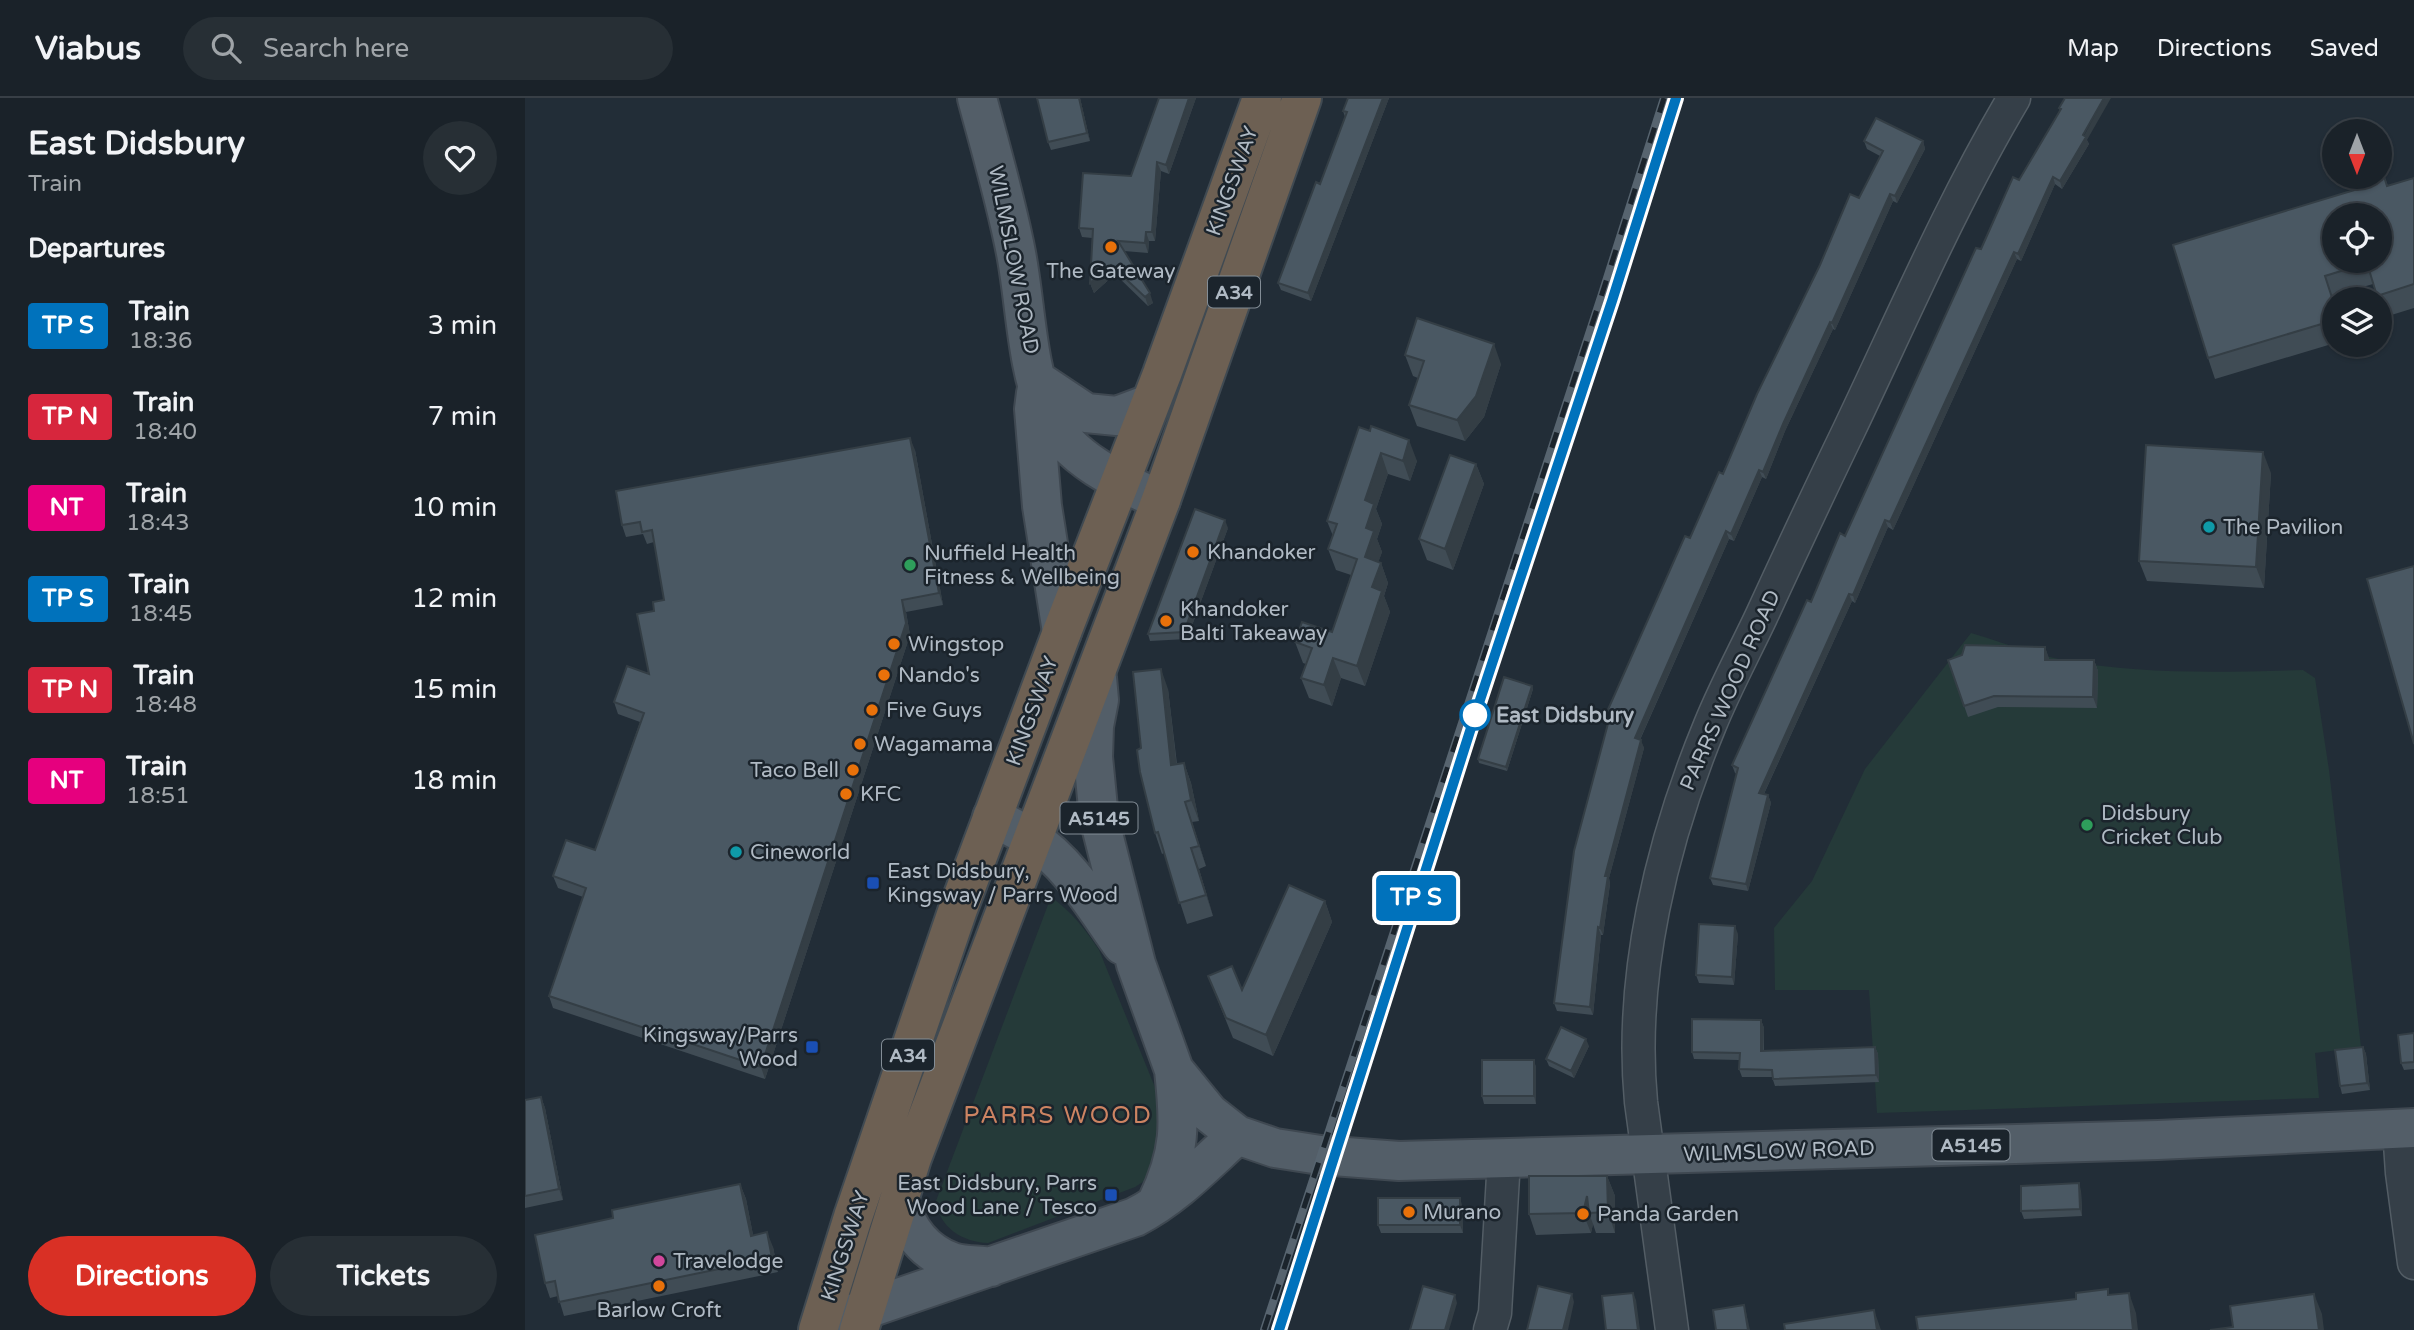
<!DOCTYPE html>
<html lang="en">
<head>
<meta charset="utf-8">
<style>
  body { margin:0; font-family:"Varela Round",sans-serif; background:#272f35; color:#f1f3f6; height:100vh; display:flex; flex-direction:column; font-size:26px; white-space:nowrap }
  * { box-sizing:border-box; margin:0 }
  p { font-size:23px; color:#9fa4a8 }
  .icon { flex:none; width:38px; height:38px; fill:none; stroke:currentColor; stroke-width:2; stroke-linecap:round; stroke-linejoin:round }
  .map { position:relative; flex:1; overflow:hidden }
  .panel { display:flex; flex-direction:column; background:#1a2229; width:525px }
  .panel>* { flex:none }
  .badge { padding:0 14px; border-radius:5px; font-size:24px; line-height:46px }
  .needle { width:46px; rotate:180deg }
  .controls { position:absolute; left:1797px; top:21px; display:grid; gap:14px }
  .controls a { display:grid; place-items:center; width:70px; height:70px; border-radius:50%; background:#1a2229; box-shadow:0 2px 5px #0004,0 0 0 2px #383f46; font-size:35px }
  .map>.badge { position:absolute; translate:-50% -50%; box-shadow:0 0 0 4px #fff }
  h2 { padding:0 28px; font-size:26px; line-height:63px }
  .round { display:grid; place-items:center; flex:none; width:74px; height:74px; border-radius:37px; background:#272f35 }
  .summary { display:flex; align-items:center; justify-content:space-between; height:119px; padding:0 28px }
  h1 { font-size:33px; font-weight:700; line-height:52px }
  .button { display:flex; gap:14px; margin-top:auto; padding:14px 28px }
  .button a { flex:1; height:80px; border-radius:42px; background:#d93025; color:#fff; font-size:28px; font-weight:700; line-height:80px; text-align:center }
  .button a+a { background:#272f35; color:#f1f3f6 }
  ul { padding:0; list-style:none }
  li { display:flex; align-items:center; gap:21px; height:91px; padding:0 28px }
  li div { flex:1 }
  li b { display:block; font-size:26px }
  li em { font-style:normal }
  li .badge { min-width:77px; font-weight:700; text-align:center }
  header { display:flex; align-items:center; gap:42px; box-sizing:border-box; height:98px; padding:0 35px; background:#1a2229; border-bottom:2px solid #383f46 }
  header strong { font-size:33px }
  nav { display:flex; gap:38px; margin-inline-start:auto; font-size:24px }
  .search { width:490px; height:63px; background:#272f35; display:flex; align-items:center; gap:18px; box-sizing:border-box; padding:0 24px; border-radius:38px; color:#9fa4a8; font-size:26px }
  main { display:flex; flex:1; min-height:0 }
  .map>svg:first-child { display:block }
  .green { fill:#253a39 }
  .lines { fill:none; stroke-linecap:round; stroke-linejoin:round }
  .minor-casing { stroke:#535d65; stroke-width:35 }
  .major-casing { stroke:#3f4851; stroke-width:42 }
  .highway-casing { stroke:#404a52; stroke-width:42 }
  .minor { stroke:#353f48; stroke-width:32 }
  .major { stroke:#535e68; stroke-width:38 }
  .highway { stroke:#6d6053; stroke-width:38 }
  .rail-casing { stroke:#57646f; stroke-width:8 }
  .rail { stroke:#1b242c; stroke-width:5; stroke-dasharray:16; stroke-linecap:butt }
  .wall { fill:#404c55 }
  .shaded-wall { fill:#343e45 }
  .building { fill:#4a5863; stroke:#343e45; stroke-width:2; fill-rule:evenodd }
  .line-casing { stroke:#fff; stroke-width:16 }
  .line { stroke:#0072bc; stroke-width:10 }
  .food-dot { fill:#e8710a; stroke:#1b242c; stroke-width:2.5 }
  .culture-dot { fill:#0f9aa8; stroke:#1b242c; stroke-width:2.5 }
  .leisure-dot { fill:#2e9e5b; stroke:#1b242c; stroke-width:2.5 }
  .stop-dot { fill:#fff; stroke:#0072bc; stroke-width:3.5 }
  .transit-dot { fill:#1a4fb4; stroke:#1b242c; stroke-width:2.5 }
  .hotel-dot { fill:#d1479c; stroke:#1b242c; stroke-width:2.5 }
  .labels { text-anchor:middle; stroke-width:5; stroke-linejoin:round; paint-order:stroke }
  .shield { fill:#1b242c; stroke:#838d96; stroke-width:2 }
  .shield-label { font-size:19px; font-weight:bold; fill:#b0bac4 }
  .street-label { font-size:21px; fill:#b0bac4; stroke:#1b242c }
  .poi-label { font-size:21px; fill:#b0bac4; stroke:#1b242c; text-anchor:start }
  .stop-label { font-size:21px; font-weight:bold; fill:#b0bac4; stroke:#1b242c; text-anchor:start }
  .quarter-label { font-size:24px; letter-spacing:2px; fill:#cd8462; stroke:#1b242c }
</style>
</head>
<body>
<header>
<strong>Viabus</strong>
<div class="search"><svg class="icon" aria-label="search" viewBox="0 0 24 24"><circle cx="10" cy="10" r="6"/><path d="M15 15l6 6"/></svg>Search here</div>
<nav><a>Map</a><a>Directions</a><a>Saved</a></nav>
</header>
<main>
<section class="panel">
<div class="summary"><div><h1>East Didsbury</h1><p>Train</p></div><a class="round"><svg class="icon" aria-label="heart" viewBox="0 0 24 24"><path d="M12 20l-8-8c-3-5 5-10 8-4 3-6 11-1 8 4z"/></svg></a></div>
<h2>Departures</h2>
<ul>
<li><span class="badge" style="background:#0072bc;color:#fff">TP S</span><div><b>Train</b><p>18:36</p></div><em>3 min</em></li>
<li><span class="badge" style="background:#d7263d;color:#fff">TP N</span><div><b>Train</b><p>18:40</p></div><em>7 min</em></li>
<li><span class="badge" style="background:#e6007e;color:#fff">NT</span><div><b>Train</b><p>18:43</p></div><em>10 min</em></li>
<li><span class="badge" style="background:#0072bc;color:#fff">TP S</span><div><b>Train</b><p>18:45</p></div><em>12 min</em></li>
<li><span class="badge" style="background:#d7263d;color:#fff">TP N</span><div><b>Train</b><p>18:48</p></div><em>15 min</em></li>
<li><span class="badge" style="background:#e6007e;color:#fff">NT</span><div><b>Train</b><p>18:51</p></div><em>18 min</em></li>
</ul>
<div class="button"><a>Directions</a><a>Tickets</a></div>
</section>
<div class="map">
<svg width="1889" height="1232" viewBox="0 0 1889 1232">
  <rect width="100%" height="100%" fill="#222d37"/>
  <path class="green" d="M1446 535C1476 544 1507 556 1538 562 1617 577 1698 574 1778 572L1790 580 1804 672 1836 949 1790 955 1794 1000 1352 1015 1344 892H1250L1249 830 1287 783 1340 671Z
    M526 799C547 814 560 831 574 852L645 1026 624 1080 610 1089 463 1145C437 1144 414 1129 411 1103Z"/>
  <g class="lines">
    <defs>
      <path id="minor" d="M1874 1031 1877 1075 1889 1165
        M965 1232 970 1215 979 1061
        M1147 1232 1116 1004C1104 878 1137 743 1185 627 1200 590 1219 555 1236 519 1265 456 1294 394 1324 332 1377 221 1426 106 1489 0"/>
      <path id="major" d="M452 0C466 52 481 103 491 155 501 207 501 269 523 318 542 360 596 385 636 402
        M513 283 561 315 592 318 624 306
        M511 295 509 311 517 408 537 534
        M572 580 574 602 569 628 568 659 574 720 611 866 649 972 684 1015 712 1037 750 1050 795 1057 874 1063 1633 1042 1889 1030
        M467 719C480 726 494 732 506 740 545 765 571 811 597 847
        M374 1103C382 1131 399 1154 427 1164 439 1168 454 1167 466 1169
        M632 1104C656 1054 655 1026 649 972
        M312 1221 610 1119C649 1099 679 1067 712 1037"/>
      <path id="highway" d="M293 1232 328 1119 433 811 537 534 637 276 737 0
        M334 1232 387 1060 636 402 777 0"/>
    </defs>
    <use href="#minor" class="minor-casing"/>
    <use href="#major" class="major-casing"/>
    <use href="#highway" class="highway-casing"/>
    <use href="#minor" class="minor"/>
    <use href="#major" class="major"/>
    <use href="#highway" class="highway"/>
    <defs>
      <path id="rail" d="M997 476 1087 203 1150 0
        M739 1232 1076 199 1139 0
        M754 1232 940 649"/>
    </defs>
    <use href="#rail" class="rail-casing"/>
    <use href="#rail" class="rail"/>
  </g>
  <path class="wall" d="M555 0 565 43 526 52 523 44Z
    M634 0H671L644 76 636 73 630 143H624L623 155 599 153 628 205 623 208 590 176 569 195 565 185 567 140 557 139 554 130 606 78Z
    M823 0H864L786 203 756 192 753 185 795 86 820 19 818 13Z
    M1540 0 1564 46 1537 91 1530 86 1496 163 1492 161 1368 432 1363 429 1330 505 1327 503 1239 696 1243 697 1246 705 1223 793 1188 787 1185 780 1212 676 1210 675 1207 667 1286 504 1320 438 1456 151 1494 82 1535 13 1534 10Z
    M1339 43H1398L1400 51 1372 105 1368 103 1310 232 1308 231 1260 333 1241 381 1237 379 1209 443 1204 441 1115 642 1119 650 1084 780 1085 786 1078 837H1076L1068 917 1032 913 1029 905 1084 624 1081 616 1165 440 1355 58 1342 51Z
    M1858 75 1863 88 1889 80V210L1860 219 1855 206V201H1853L1848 186 1807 198 1810 206V245L1690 281 1683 260 1836 90Z
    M880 257 976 266 959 319 940 343 892 328 884 307 893 280 888 278Z
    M834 329 892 363 885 383 863 376 851 411 857 426 852 441 857 454 853 464 856 465 863 485 859 498 865 514 840 588 816 580 807 608 784 600 776 580 781 566 778 565 770 544 807 534 826 477 811 472 803 451 808 438 802 423Z
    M390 352 418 507 381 514 385 537 240 981 28 910 24 898 58 799 33 790 28 778 70 752 115 624 93 616 89 604 124 576 129 513 139 502 129 444 122 446 118 436 101 439 97 427Z
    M951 366 959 386 928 472 902 462 894 441Z
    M1746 375 1739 490 1622 483 1614 463Z
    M703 430 662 541 625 543 623 536Z
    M1520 549 1524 562H1569L1573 573 1572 610 1473 609 1443 619 1423 562Z
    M1007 588 1008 591 982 673 954 665 953 661Z
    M643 591 652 666 659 665 666 685 674 723 667 724 681 768 674 771 688 818 662 826 639 755 637 756 630 735 616 650Z
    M800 803 807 824 748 958 708 940 683 878 717 892Z
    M1213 836 1209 887 1174 885 1171 877Z
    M1236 922 1239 930V953L1350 949 1353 956 1354 984 1250 988 1247 979H1217L1214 971V962L1169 961 1167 954Z
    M1889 935V971L1879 972 1876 965Z
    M1064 948 1049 980 1024 968 1021 961Z
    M1838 949 1841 956 1845 992 1817 996 1815 988Z
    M1009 962 1011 970V1006H959L957 998Z
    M16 999 20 1010 38 1102 0 1110V1002Z
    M1082 1078 1090 1098V1135H1071L1068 1126 1066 1135 1011 1137 1004 1116Z
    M215 1086 221 1101 228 1137 248 1149 253 1174 39 1218 33 1198 25 1200 20 1185Z
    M1556 1093 1557 1118 1499 1121 1496 1113Z
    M937 1107 938 1135H856L853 1127Z"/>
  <path class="shaded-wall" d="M554 0H555L565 43 562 35Z
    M664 0H671L644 76 641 67Z
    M858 0H864L786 203 783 195Z
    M1579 0H1586L1562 42 1564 46 1537 91 1535 83Z
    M1398 43 1400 51 1372 105 1370 98Z
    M632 64 636 73 630 143 627 134Z
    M1528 79 1530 86 1496 163 1493 156Z
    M1365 96 1368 103 1310 232 1307 225Z
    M621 134 624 143 623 155 620 145Z
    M1489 154 1492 161 1368 432 1365 424Z
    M586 167 590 176 569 195 565 185Z
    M625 195 628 205 623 208 620 199Z
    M1305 224 1308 231 1260 333 1241 381 1238 374 1258 326Z
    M969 246 976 266 959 319 940 343 932 322Z
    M385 340 390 352 418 507 414 495Z
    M884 342 892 363 885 383 878 363Z
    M1738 354 1746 375 1739 490 1731 469Z
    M856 355 863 376 851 411 857 426 852 441 857 454 848 480 840 459V402Z
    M951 366 959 386 928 472 920 451Z
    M1234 372 1237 379 1209 443 1206 436Z
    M700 422 703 430 662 541 659 534Z
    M1360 422 1363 429 1330 505 1328 497Z
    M1201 433 1204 441 1112 648 1110 640Z
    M856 465 863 485 859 498 865 514 840 588 832 568 847 489Z
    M1324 496 1327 503 1236 702 1234 695Z
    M377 502 381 514 385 537 240 981 236 969Z
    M1520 549 1524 560V573L1520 562Z
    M808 560 816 580 807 608 799 587Z
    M1569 562 1573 573 1572 610 1568 599Z
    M636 571 643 591 654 688 646 667Z
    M1007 588 1008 591 982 673 981 669Z
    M1116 642 1119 650 1084 780 1085 786 1078 837 1075 830 1080 778Z
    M659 665 666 685 674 723 666 702Z
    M1243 697 1246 705 1223 793 1221 786Z
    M660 704 667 724 681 768 674 748Z
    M666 750 674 771 688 818 681 797Z
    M800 803 807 824 748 958 741 937Z
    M1210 828 1213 836 1209 887 1207 879Z
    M1073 829 1076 837 1068 917 1065 909Z
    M1236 922 1239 930 1238 961 1236 953Z
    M1061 941 1064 948 1049 980 1046 973Z
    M1350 949 1353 956 1354 984 1351 977Z
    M1838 949 1841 956 1845 992 1842 985Z
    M1009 962 1011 970V1006L1009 998Z
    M16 999 20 1010 38 1102 34 1091Z
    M1082 1078 1090 1098V1135L1083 1114Z
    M1554 1085 1556 1093 1557 1118 1555 1111Z
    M215 1086 221 1101 231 1152 226 1138Z
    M1062 1098 1064 1115 1068 1126 1066 1135 1058 1115Z
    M935 1100 937 1107 938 1135 935 1127Z
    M242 1134 248 1149 253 1174 247 1160Z
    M1108 1195 1111 1202 1115 1232H1113Z
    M1604 1195 1611 1215 1613 1232H1608Z
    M1047 1196 1049 1204 1043 1232H1038Z
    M1789 1196 1797 1216 1799 1232H1794Z
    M930 1197 932 1205 924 1232H920Z
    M1219 1207 1221 1214 1225 1232H1223Z
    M1349 1212 1356 1232H1352Z"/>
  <path class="building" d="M512 0H554L562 35 523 44Z
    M634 0H664L641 67 632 64 627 134H621L620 145 593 143 625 195 620 199 586 167 565 185 568 131 554 130 558 75 606 78Z
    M823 0H858L783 195 753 185 791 84 795 86 822 14 818 13Z
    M1540 0H1579L1558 37 1561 39 1535 83 1528 79 1493 156 1489 154 1365 424 1360 422 1328 497 1324 496 1234 695 1243 697 1221 786 1185 780 1213 670 1207 667 1282 502 1286 504 1315 435 1320 438 1451 150 1456 151 1488 79 1494 82 1536 11 1534 10Z
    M1351 20 1398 43 1370 98 1365 96 1307 225 1305 224 1258 326 1238 374 1234 372 1206 436 1201 433 1110 640 1116 642 1080 778H1083L1075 830 1073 829 1065 909 1029 905 1049 753 1085 618 1081 616 1160 438 1165 440 1194 374 1198 376 1232 296 1295 167 1325 96 1334 100 1358 53 1339 43Z
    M1858 75 1862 88 1889 80V186L1852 198 1842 165 1800 178 1810 209V222L1683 260 1648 147 1836 90 1834 83 1846 79H1855V76ZM1810 117H1855V163H1810Z
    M892 220 969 246 951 298 932 322 884 307 899 263 880 257Z
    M846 328 884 342 878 363 856 355 840 402 849 406 841 430 849 433 840 459 856 465 847 489 857 493 832 568 808 560 799 587 776 580 787 550 770 544 777 524 807 534 832 461 803 451 812 426 802 423 834 329 845 333Z
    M385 340 414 495 377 502 381 525 236 969 24 898 61 790 28 778 41 742 70 752 119 615 89 604 102 568 124 576 112 516 129 513 128 504 139 502 127 432 117 434 115 424 97 427 91 393Z
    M1621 347 1738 354 1731 469 1614 463Z
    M925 357 951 366 920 451 894 441Z
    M670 411 700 422 659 534 623 536Z
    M1889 468V646L1842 481Z
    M1440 547 1520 549V562H1569L1568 599 1469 598 1439 608 1423 562 1437 557Z
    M636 571 646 667 659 665 666 702 660 704 674 748 666 750 681 797 654 805 633 734 630 735 615 674 612 652 616 650 608 574Z
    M979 579 1007 588 981 669 953 661Z
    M764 787 800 803 741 937 701 920 683 878 707 868 717 892Z
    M1174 826 1210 828 1207 879 1171 877Z
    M1167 921 1236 922V953L1350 949 1351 977 1248 981 1247 972 1214 971 1215 955 1167 954Z
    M1036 929 1061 941 1046 973 1021 961Z
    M1889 935V964L1876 965 1873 937Z
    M1838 949 1842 985 1815 988 1810 952Z
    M957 962H1009V998H957Z
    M16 999 34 1091 0 1098V1002Z
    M1004 1078H1082L1083 1114 1064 1115 1062 1098 1058 1115 1004 1116Z
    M1554 1085 1555 1111 1496 1113V1088Z
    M215 1086 226 1138 242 1134 247 1160 34 1204 30 1183 20 1185 10 1137 88 1120 87 1112Z
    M853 1100H935V1127H853Z
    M898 1188 930 1197 920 1232H885Z
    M1013 1188 1047 1196 1038 1232H1002Z
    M1583 1191V1197L1604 1195 1608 1232H1393L1391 1219 1551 1201V1195Z
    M1108 1195 1113 1232H1081L1077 1198Z
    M1789 1196 1794 1232H1685L1708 1229 1705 1208Z
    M1219 1207 1223 1232H1191L1188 1212Z
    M1349 1212 1352 1232H1260L1259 1226Z"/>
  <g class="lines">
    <defs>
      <path id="line" d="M754 1232 953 608 1087 203 1151 0"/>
    </defs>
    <use href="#line" class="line-casing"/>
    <use href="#line" class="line"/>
  </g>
  <g class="food-dot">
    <circle cx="586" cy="149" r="7"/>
    <circle cx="668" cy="454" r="7"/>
    <circle cx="641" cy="523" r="7"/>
    <circle cx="369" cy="546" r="7"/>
    <circle cx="359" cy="577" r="7"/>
    <circle cx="347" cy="612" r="7"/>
    <circle cx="335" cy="646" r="7"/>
    <circle cx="328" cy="672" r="7"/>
    <circle cx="321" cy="696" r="7"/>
    <circle cx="884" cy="1114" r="7"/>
    <circle cx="1058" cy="1116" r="7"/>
    <circle cx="134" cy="1188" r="7"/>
  </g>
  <g class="culture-dot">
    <circle cx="1684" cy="429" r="7"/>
    <circle cx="211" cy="754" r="7"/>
  </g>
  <g class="leisure-dot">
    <circle cx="385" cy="467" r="7"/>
    <circle cx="1562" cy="727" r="7"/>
  </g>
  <circle class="stop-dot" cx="950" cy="617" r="14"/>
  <g class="transit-dot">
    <rect x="341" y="778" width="14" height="14" rx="3.5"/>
    <rect x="280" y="942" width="14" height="14" rx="3.5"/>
    <rect x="579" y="1090" width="14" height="14" rx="3.5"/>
  </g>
  <circle class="hotel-dot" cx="134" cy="1163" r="7"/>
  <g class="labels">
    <g class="shield">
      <rect x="683" y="178.5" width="52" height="31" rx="5"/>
      <rect x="535.5" y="704.5" width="77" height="31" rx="5"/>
      <rect x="357" y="941.5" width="52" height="31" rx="5"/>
      <rect x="1407.5" y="1031.5" width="77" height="31" rx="5"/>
    </g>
    <g class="shield-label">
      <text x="709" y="201">A34</text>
      <text x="574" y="727">A5145</text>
      <text x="383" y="964">A34</text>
      <text x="1446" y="1054">A5145</text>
    </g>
    <g class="street-label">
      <text transform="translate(707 83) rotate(-70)" y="7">KINGSWAY</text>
      <text transform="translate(489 162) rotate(79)" y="7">WILMSLOW ROAD</text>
      <text transform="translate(1205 592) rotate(-66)" y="7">PARRS WOOD ROAD</text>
      <text transform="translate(507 613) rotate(-70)" y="7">KINGSWAY</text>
      <text transform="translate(1254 1053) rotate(-2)" y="7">WILMSLOW ROAD</text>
      <text transform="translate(320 1148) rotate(-72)" y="7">KINGSWAY</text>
    </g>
    <g class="poi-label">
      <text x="586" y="180" text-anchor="middle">The Gateway</text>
      <text x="1698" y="436">The Pavilion</text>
      <text x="682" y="461">Khandoker</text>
      <text x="399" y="462">Nuffield Health<tspan x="399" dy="24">Fitness &amp; Wellbeing</tspan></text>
      <text x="655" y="518">Khandoker<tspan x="655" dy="24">Balti Takeaway</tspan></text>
      <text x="383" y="553">Wingstop</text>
      <text x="373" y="584">Nando's</text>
      <text x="361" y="619">Five Guys</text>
      <text x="349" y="653">Wagamama</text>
      <text x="314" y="679" text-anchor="end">Taco Bell</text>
      <text x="335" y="703">KFC</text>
      <text x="1576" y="722">Didsbury<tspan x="1576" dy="24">Cricket Club</tspan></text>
      <text x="225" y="761">Cineworld</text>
      <text x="362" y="780">East Didsbury,<tspan x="362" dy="24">Kingsway / Parrs Wood</tspan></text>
      <text x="273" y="944" text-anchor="end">Kingsway/Parrs<tspan x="273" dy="24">Wood</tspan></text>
      <text x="572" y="1092" text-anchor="end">East Didsbury, Parrs<tspan x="572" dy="24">Wood Lane / Tesco</tspan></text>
      <text x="898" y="1121">Murano</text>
      <text x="1072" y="1123">Panda Garden</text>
      <text x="148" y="1170">Travelodge</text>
      <text x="134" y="1219" text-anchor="middle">Barlow Croft</text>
    </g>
    <g class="stop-label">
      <text x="971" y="624">East Didsbury</text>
    </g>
    <g class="quarter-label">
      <text x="533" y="1025">PARRS WOOD</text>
    </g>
  </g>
</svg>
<div class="controls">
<a><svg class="needle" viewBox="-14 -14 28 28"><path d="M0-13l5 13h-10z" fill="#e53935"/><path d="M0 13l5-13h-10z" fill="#9fa4a8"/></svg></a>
<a><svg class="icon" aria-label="locate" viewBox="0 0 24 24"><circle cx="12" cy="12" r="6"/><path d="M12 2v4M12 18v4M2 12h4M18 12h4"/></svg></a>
<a><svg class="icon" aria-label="layers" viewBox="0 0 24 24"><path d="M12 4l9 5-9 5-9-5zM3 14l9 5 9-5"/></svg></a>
</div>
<b class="badge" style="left:891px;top:800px;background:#0072bc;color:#fff">TP S</b>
</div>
</main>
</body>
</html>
